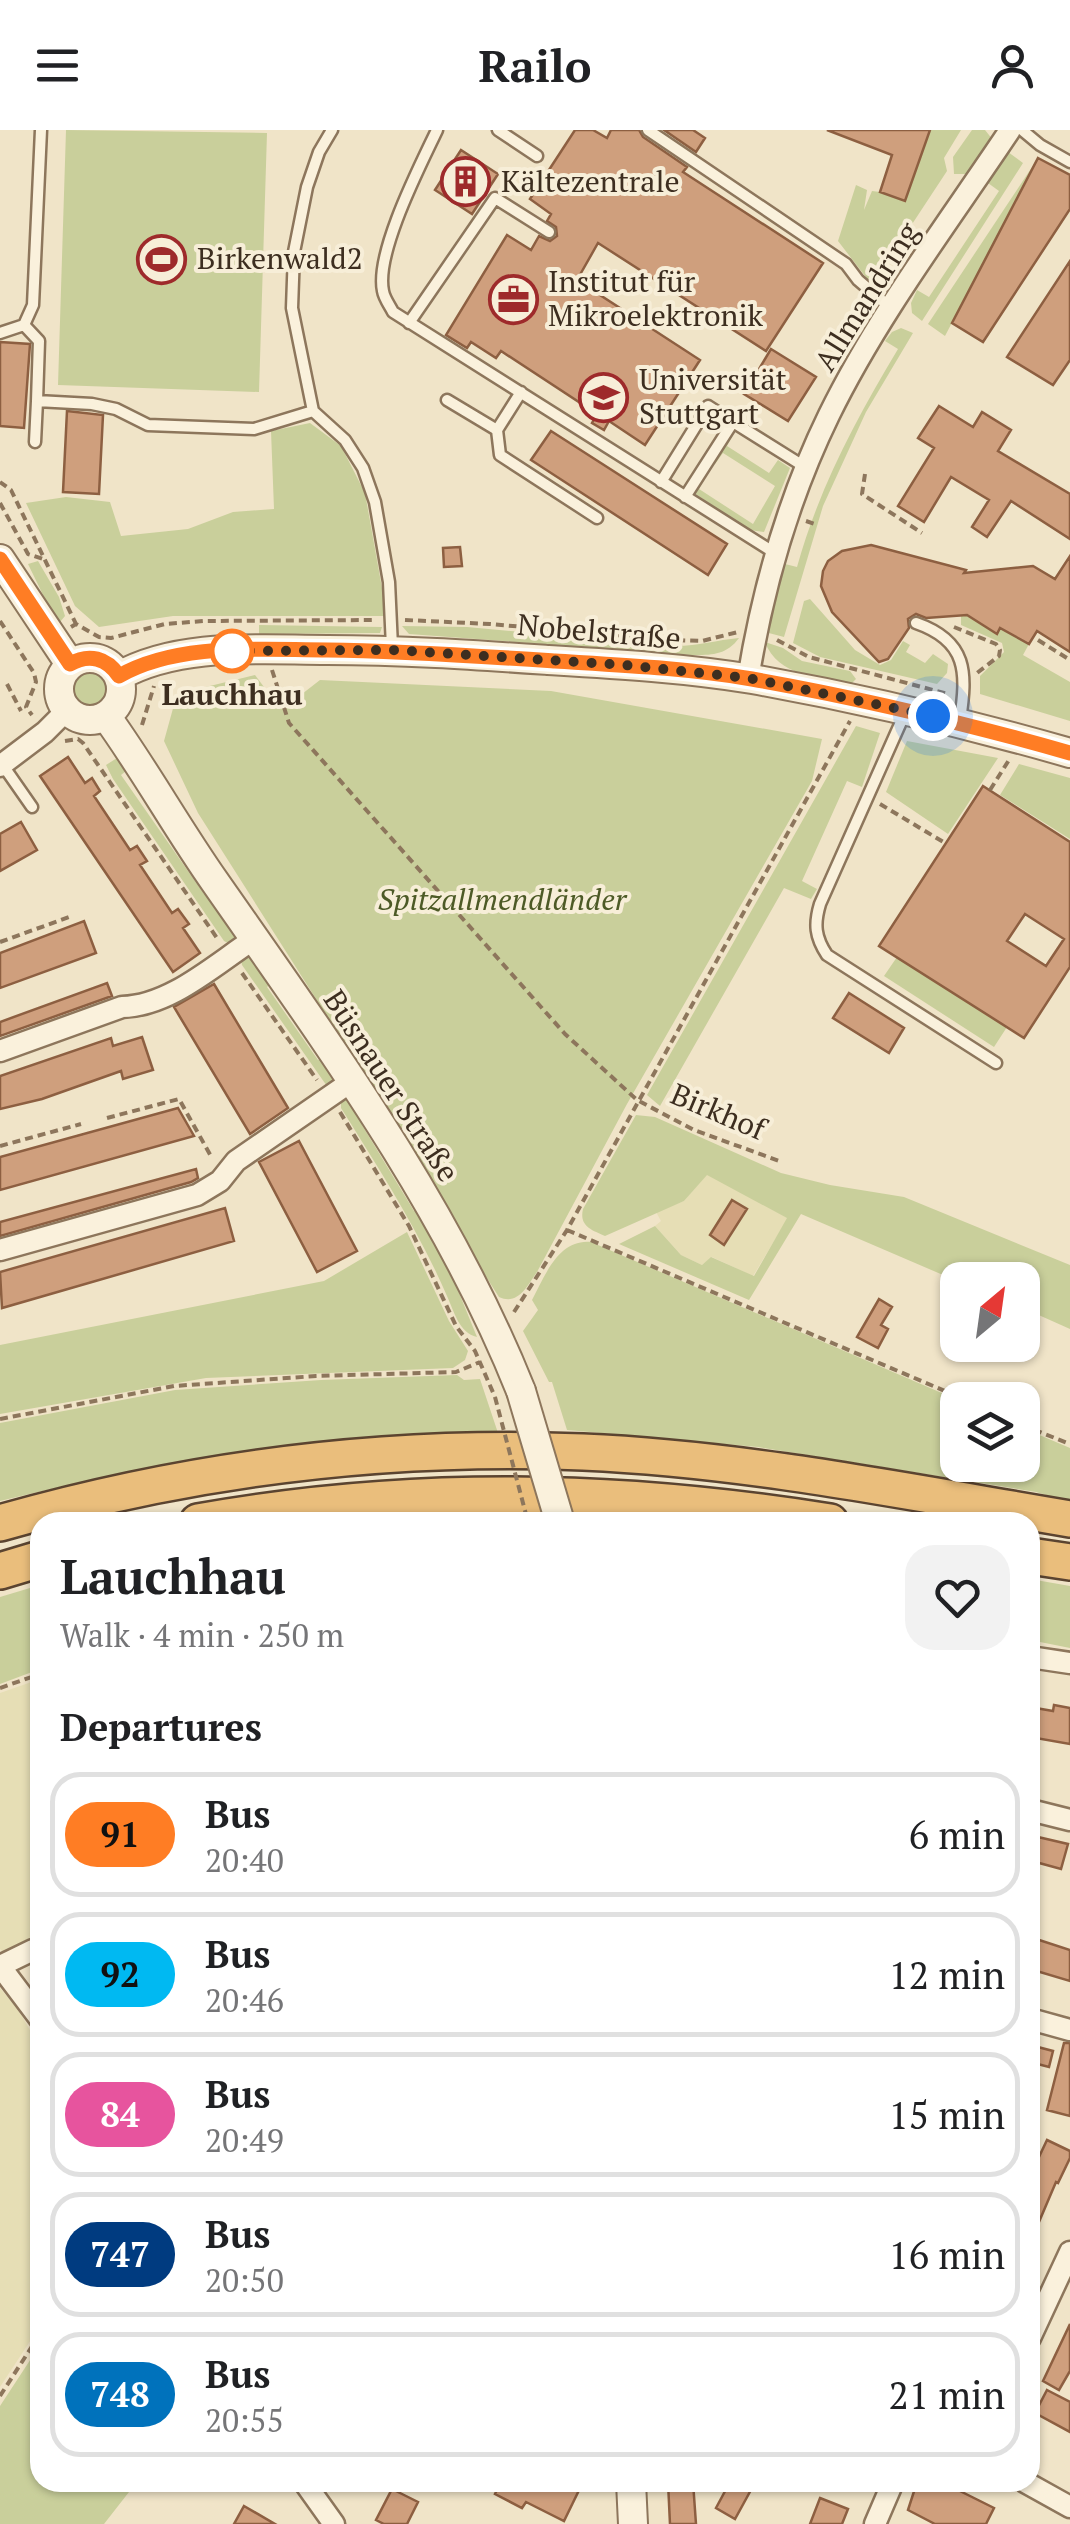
<!DOCTYPE html>
<html lang="en">
<head>
<meta charset="utf-8">
<style>
  body { margin:0; font-family:"PT Serif",serif; background:#f2f2f2; color:#202124; height:100vh; display:flex; flex-direction:column; font-size:38px; white-space:nowrap }
  * { box-sizing:border-box; margin:0 }
  p { font-size:32px; color:#757577 }
  .icon { flex:none; width:55px; height:55px; fill:none; stroke:currentColor; stroke-width:2; stroke-linecap:round; stroke-linejoin:round }
  .map { position:relative; flex:1; overflow:hidden }
  .side { position:absolute; left:30px; top:1382px; width:1010px; height:980px; display:flex; flex-direction:column; background:#fff; border-radius:30px; box-shadow:0 2px 8px #0004 }
  .side>* { flex:none }
  .badge { padding:0 20px; border-radius:32px; font-size:35px; line-height:65px }
  .needle { width:65px; rotate:29deg }
  .tools { position:absolute; left:940px; top:1132px; display:grid; gap:20px }
  .tools a { display:grid; place-items:center; width:100px; height:100px; border-radius:20px; background:#fff; box-shadow:0 2px 8px #0004; font-size:50px }
  .you { position:absolute; width:50px; height:50px; margin:-25px; border:8px solid #fff; border-radius:50%; background:#1a73e8; box-shadow:0 0 0 15px #1a73e833 }
  .map>.badge { position:absolute; translate:-50% -50%; box-shadow:0 0 0 5px #fff }
  h2 { padding:0 30px; font-size:38px; line-height:90px }
  .round { display:grid; place-items:center; flex:none; width:105px; height:105px; border-radius:30px; background:#f2f2f2 }
  .summary { display:flex; align-items:center; justify-content:space-between; height:170px; padding:0 30px }
  h1 { font-size:48px; font-weight:600; line-height:75px }
  ul { padding:0; list-style:none }
  li { display:flex; align-items:center; gap:30px; height:125px; margin:0 20px 15px; padding:0 10px; border:5px solid #e0e0e0; border-radius:30px }
  li div { flex:1 }
  li b { display:block; font-size:38px }
  li em { font-style:normal }
  li .badge { min-width:110px; font-weight:700; text-align:center }
  header { display:flex; justify-content:space-between; align-items:center; height:130px; padding:0 30px; background:#fff; font-size:45px; font-weight:600 }
  .map>svg:first-child { display:block }
  .farmland { fill:#e6deb5 }
  .green { fill:#c9cf9b }
  .building { fill:#cf9f7d; stroke:#8d5f41; stroke-width:2.5; fill-rule:evenodd }
  .lines { fill:none; stroke-linecap:round; stroke-linejoin:round }
  .service-casing { stroke:#8d765c; stroke-width:15 }
  .minor-casing { stroke:#8d765c; stroke-width:25 }
  .tertiary-casing { stroke:#8d765c; stroke-width:32 }
  .trunk-casing { stroke:#5b4430; stroke-width:40 }
  .path { stroke:#8d765c; stroke-width:4; stroke-dasharray:8 5; stroke-linecap:butt }
  .service { stroke:#faf1dc; stroke-width:10 }
  .minor { stroke:#faf1dc; stroke-width:20 }
  .tertiary { stroke:#faf1dc; stroke-width:28 }
  .trunk { stroke:#eabe7c; stroke-width:35 }
  .tertiary-bridge-casing { stroke:#8d765c; stroke-width:32; stroke-linecap:butt }
  .path-bridge { stroke:#8d765c; stroke-width:4; stroke-dasharray:8 5; stroke-linecap:butt }
  .tertiary-bridge { stroke:#faf1dc; stroke-width:28 }
  .line-casing { stroke:#fff; stroke-width:22 }
  .line { stroke:#ff7d24; stroke-width:15 }
  .walk { stroke:#3d2e20; stroke-width:10; stroke-dasharray:0 18 }
  .stop-dot { fill:#fff; stroke:#ff7d24; stroke-width:5 }
  .labels { text-anchor:middle; stroke-width:8; stroke-linejoin:round; paint-order:stroke }
  .poi-label { font-size:30px; fill:#3d2e20; stroke:#f7eed8; text-anchor:start }
  .street-label { font-size:30px; fill:#3d2e20; stroke:#f7eed8 }
  .stop-label { font-size:30px; font-weight:bold; fill:#3d2e20; stroke:#f7eed8 }
  .park-label { font-size:30px; font-style:italic; fill:#4d5a26; stroke:#f7eed8 }
</style>
</head>
<body>
<header><svg class="icon" aria-label="menu" viewBox="0 0 24 24"><path d="M4 6h16M4 12h16M4 18h16"/></svg>Railo<svg class="icon" aria-label="person" viewBox="0 0 24 24"><circle cx="12" cy="8" r="4"/><path d="M4 21q1-7 8-7t8 7"/></svg></header>
<div class="map">
<svg width="1070" height="2394" viewBox="0 0 1070 2394">
  <rect width="100%" height="100%" fill="#f0e4c8"/>
  <path class="farmland" d="M707 1044 788 1088 753 1146 712 1127 702 1135 681 1125 655 1096 661 1091 656 1082 684 1071Z
    M40 1549V1815L4 1823 0 1819V1563Z
    M0 1858 19 1881 40 1918V2196L0 2257Z"/>
  <path class="green" d="M66 0 267 3 259 262 58 255Z
    M930 0H961L944 28 947 41 872 155 838 111 856 55 867 60 864 80 872 61 880 62Z
    M972 0H985L993 10 970 44H954L953 27Z
    M1008 22 1023 33 922 191 912 183 911 173 917 160 929 167 999 61 988 53Z
    M1038 28 945 206 928 194Z
    M901 198 913 203 866 282 823 376 784 507 765 502 781 433 797 437C819 358 856 289 898 219L885 211 892 202Z
    M310 293 341 316 365 363 387 486H173L99 497 75 476 26 373 66 367 110 372 121 406 188 399 233 382 274 379 271 301Z
    M728 302 733 305 727 316 769 343 778 330 790 338 764 402 749 400 691 361 701 345 705 348 699 359 753 394 775 356 723 323 715 334 711 329Z
    M38 431 59 467 65 486 60 492 46 471 28 434Z
    M810 469 855 520 880 535 891 530 903 511 910 515 906 522 925 533 933 524 948 534 947 543 937 554 820 527 793 513 804 471Z
    M961 485H967L996 504 1000 498 1029 514 1023 525 1070 552V591L980 564V546L1004 522 1002 513 961 495Z
    M259 495 382 497 380 503 259 504Z
    M402 496 467 497 676 516C698 516 717 510 739 508 726 526 710 525 690 525L409 504Z
    M765 512 783 518 802 531 850 541 856 549 851 554C819 547 778 547 765 512Z
    M71 558a19 19 0 1 1 38 0a19 19 0 1 1-38 0Z
    M255 545 276 573 293 571 320 550 551 561 822 609 812 651 627 974 537 1142C527 1156 518 1176 499 1167L465 1114 424 1039 198 683 164 611 177 564Z
    M856 596 880 603 862 657 847 651 802 751 817 759 811 769 784 758 660 976 647 965Z
    M907 611 998 628 948 704 886 662Z
    M117 628 126 641 121 645 204 764 210 761 234 796 236 806 230 814 224 811 113 649 106 635Z
    M1019 634 1070 648V709L1000 665Z
    M249 826 257 831 272 852 267 857 318 930 324 927 335 949 332 957 329 959 242 835 241 830Z
    M897 827 1007 897 994 917 884 846Z
    M345 968 366 991 362 995 414 1081 419 1078 453 1148 477 1207C459 1203 454 1181 447 1166 418 1099 379 1039 341 978V969Z
    M636 985 655 987 781 1043 830 1055 904 1067 1070 1135V1199L1023 1178 1022 1150 957 1151 801 1084 749 1170 619 1114 655 1096 681 1125 702 1135 711 1127 754 1146 787 1088 707 1045 684 1071 605 1106C591 1100 579 1096 583 1079Z
    M407 1102 449 1191 468 1221 465 1230 453 1238 206 1248 0 1284V1215L324 1151Z
    M591 1112 958 1270V1335H1022L1023 1298 1070 1318V1372L1036 1362 758 1317 567 1300 552 1252H549L523 1201 538 1180 532 1170C545 1146 558 1109 591 1112Z
    M457 1245 464 1250 480 1249 498 1303C327 1306 162 1331 0 1371V1293L175 1260 321 1250Z
    M1030 1449 1070 1456V1518L1030 1510Z
    M40 1455V1539L0 1554V1467Z
    M40 2215V2352L136 2353 104 2394H0V2276Z"/>
  <path class="building" d="M575 0H593L607 8 611 0H639L643 7 687 37 683 42 823 133 766 221 598 113 577 150 700 230 645 315 609 291 604 300 592 293 597 284 501 221 496 228 471 212 467 218 446 205 507 105 531 120 539 106 550 111 557 106 556 97 547 91 551 84 530 69Z
    M664 0H693L705 8 696 22Z
    M827 0H930L905 71 880 62 892 25Z
    M461 20 498 44 472 84 435 60Z
    M1038 28 1070 45V79L983 212 952 193Z
    M1070 131V230L1053 255 1007 227Z
    M0 212 30 214 24 298 0 296Z
    M771 219 816 247 788 291 744 264Z
    M939 276 973 297 982 282 1011 300 998 321 1070 364V409L1011 371 987 407 972 397 989 370 951 347 924 392 898 376 934 318 918 308Z
    M67 281 103 285 99 364 63 362Z
    M551 301 727 414 708 445 531 330Z
    M871 415 966 440 964 443 1033 436 1055 449 1070 426V522L1037 501 1029 514 1000 498 997 504 967 485 926 488 916 484 908 489 909 498 888 529 879 532 832 482 821 456 823 441 828 431 842 421Z
    M460 417 462 436 444 437 443 418Z
    M68 627 85 653 92 648 100 661 94 666 130 720 137 716 147 731 140 735 172 783 178 779 189 794 183 798 200 823 173 842 40 646Z
    M983 656 1070 712V837L1024 908 879 816ZM1025 784 1064 809 1046 836 1007 811Z
    M21 692 37 720 0 741V704Z
    M84 791 96 823 0 858V823Z
    M107 853 112 866 0 906V892Z
    M214 854 288 978 250 1004 174 877Z
    M849 863 904 898 889 923 833 888Z
    M142 907 153 940 123 949 121 941 42 969 0 979V946L111 908 113 916Z
    M178 978 194 1006 0 1060V1027Z
    M299 1011 357 1121 317 1142 259 1032Z
    M196 1039 198 1048 191 1052 0 1106V1092Z
    M732 1070 747 1079 724 1115 710 1105Z
    M225 1078 234 1111 2 1178 0 1142Z
    M879 1169 892 1177 881 1195 888 1199 878 1218 857 1207Z
    M1054 1575 1070 1578V1614L1030 1607V1577L1053 1581Z
    M1038 1707 1068 1714 1061 1739 1032 1731Z
    M1030 1807 1070 1820V1851L1030 1839Z
    M1064 1913H1070V1986L1047 1980Z
    M1034 1916 1053 1921 1049 1937 1030 1932Z
    M1047 2010 1070 2021V2028L1058 2053 1056 2052 1030 2113V2046Z
    M1070 2194V2241L1059 2260 1043 2251Z
    M1047 2260 1070 2272V2302L1035 2283Z
    M501 2352H583L564 2391 526 2372 522 2378 495 2364Z
    M668 2352H693L696 2394H670Z
    M730 2352H741L752 2358 735 2389 716 2378Z
    M917 2352H957L954 2358 994 2378 986 2394H935L908 2380Z
    M392 2359 418 2372 407 2394H384L376 2390Z
    M820 2368 848 2379 842 2394H810Z
    M244 2376 275 2394H234Z"/>
  <g class="lines">
    <defs>
      <path id="service" d="M332 0 319 22 307 57 294 122 292 178 313 281 345 310 363 338 375 372 389 452 392 517
        M437 0C420 36 375 123 383 161 384 168 390 176 393 182L775 423
        M498 0 537 26
        M648 0 846 134 858 150 892 179
        M1022 0 1040 15 1070 32
        M409 193 495 68 549 102
        M24 195 39 211 37 271 92 274 116 279 148 295 254 299 313 281
        M0 203 24 195 33 175 41 0
        M521 262 497 300 500 325 597 388
        M447 270 497 300
        M35 312 37 271
        M661 352 708 276 733 292
        M685 367 733 292 805 337
        M916 493C968 511 967 543 960 590
        M905 583 820 774C814 794 815 807 827 825L996 933
        M2 634 32 677"/>
      <path id="minor" d="M748 549C763 457 788 369 829 285 878 185 948 93 1010 0
        M0 636 45 602 67 580
        M0 921 122 877C170 876 214 835 254 809
        M0 1120 197 1065 220 1051 236 1031 352 951
        M1030 1527 1070 1533
        M1030 1680 1070 1690
        M40 1824 33 1820 0 1836 40 1889
        M1030 1889 1070 1900
        M1030 2208 1070 2122
        M304 2352 334 2394
        M1025 2352 1070 2377
        M875 2394 893 2352"/>
      <path id="tertiary" d="M0 429 70 534
        M59 559a31 31 0 1 1 62 0a31 31 0 1 1-62 0Z
        M119 546C180 512 260 520 327 520 401 520 474 525 548 530 615 534 685 538 752 549 859 568 965 593 1070 623
        M106 586C145 640 177 698 215 752 328 914 447 1076 521 1261
        M631 2352 633 2394"/>
      <path id="trunk" d="M198 1392C411 1354 616 1358 830 1392
        M0 1393C189 1339 387 1314 583 1322 746 1329 909 1362 1070 1389
        M1030 1426 1070 1432
        M0 1441 40 1429"/>
    </defs>
    <use href="#service" class="service-casing"/>
    <use href="#minor" class="minor-casing"/>
    <use href="#tertiary" class="tertiary-casing"/>
    <use href="#trunk" class="trunk-casing"/>
    <path class="path" d="M865 344 862 364 922 403
      M0 352 11 360 76 494
      M0 373 28 424 46 430
      M806 391 818 395
      M405 490 490 494 673 510 702 511 738 502
      M0 491 34 543 36 552 26 577 32 585
      M71 497 76 494 99 507 111 508 165 494 204 491 376 490
      M954 497 996 514 1000 520 999 526 977 543
      M777 510 809 527 948 564
      M1038 510 1070 530
      M272 540 289 593 565 904 637 970 694 1000 782 1032
      M7 554 21 581
      M142 595 154 556
      M65 611 78 609 83 613 219 811
      M990 660 1009 630
      M880 674 945 713
      M0 812 72 786
      M242 843 317 950
      M340 982 409 1096 456 1196 475 1221 495 1267
      M107 988 179 969 212 1028
      M0 1016 81 994
      M567 1100 966 1270
      M514 1182 567 1100 850 591
      M0 1289 174 1256 316 1246 456 1242 480 1232
      M1022 1295 1070 1314
      M0 1558 40 1544
      M0 2266 40 2204"/>
    <use href="#service" class="service"/>
    <use href="#minor" class="minor"/>
    <use href="#tertiary" class="tertiary"/>
    <use href="#trunk" class="trunk"/>
    <defs>
      <path id="tertiary-bridge" d="M521 1261 560 1392"/>
    </defs>
    <use href="#tertiary-bridge" class="tertiary-bridge-casing"/>
    <path class="path-bridge" d="M495 1267 528 1392"/>
    <use href="#tertiary-bridge" class="tertiary-bridge"/>
  </g>
  <g class="lines">
    <defs>
      <path id="line" d="M0 429 70 534C89 523 107 528 119 546 179 512 260 520 328 520 404 521 479 526 555 531 620 535 687 538 752 549 860 568 965 593 1070 623"/>
    </defs>
    <use href="#line" class="line-casing"/>
    <use href="#line" class="line"/>
    <path class="walk" d="M232 521 392 520 624 535 748 548 933 586"/>
  </g>
  <defs>
    <symbol id="building-ring" viewBox="-11 -11 22 22"><circle r="9.5" fill="#f7eed8" stroke="#9e2a2b" stroke-width="1.5"/><path d="M-4-6H4V6H1V3H-1V6H-4ZM-2.5-4.3h1.7v1.8h-1.7ZM.8-4.3h1.7v1.8H.8ZM-2.5-1h1.7V.8h-1.7ZM.8-1h1.7V.8H.8Z" fill="#9e2a2b"/></symbol>
    <symbol id="stadium-ring" viewBox="-11 -11 22 22"><circle r="9.5" fill="#f7eed8" stroke="#9e2a2b" stroke-width="1.5"/><path d="M0-5a6.5 5 0 1 0 0 10a6.5 5 0 1 0 0-10ZM-3.5-1.8h7v3.6h-7Z" fill="#9e2a2b"/></symbol>
    <symbol id="office-ring" viewBox="-11 -11 22 22"><circle r="9.5" fill="#f7eed8" stroke="#9e2a2b" stroke-width="1.5"/><path d="M-6-3h4V-5.5h4V-3h4V5H-6ZM-1-4.5V-3h2v-1.5ZM-6 0V1H6V0Z" fill="#9e2a2b"/></symbol>
    <symbol id="university-ring" viewBox="-11 -11 22 22"><circle r="9.5" fill="#f7eed8" stroke="#9e2a2b" stroke-width="1.5"/><path d="M0-5L7-2L0 1L-7-2ZM-4 1L0 2.5L4 1V4Q0 6-4 4Z" fill="#9e2a2b"/></symbol>
  </defs>
  <g fill-rule="evenodd">
    <use href="#building-ring" x="438" y="24" width="55" height="55"/>
    <use href="#stadium-ring" x="134" y="102" width="55" height="55"/>
    <use href="#office-ring" x="486" y="142" width="55" height="55"/>
    <use href="#university-ring" x="576" y="240" width="55" height="55"/>
  </g>
  <circle class="stop-dot" cx="232" cy="521" r="20"/>
  <g class="labels">
    <g class="poi-label">
      <text x="501" y="62">Kältezentrale</text>
      <text x="197" y="139">Birkenwald2</text>
      <text x="548" y="162">Institut für<tspan x="548" dy="34">Mikroelektronik</tspan></text>
      <text x="639" y="260">Universität<tspan x="639" dy="34">Stuttgart</tspan></text>
    </g>
    <g class="street-label">
      <text transform="translate(867 167) rotate(-58)" y="10">Allmandring</text>
      <text transform="translate(599 502) rotate(5)" y="10">Nobelstraße</text>
      <text transform="translate(391 956) rotate(57)" y="10">Büsnauer Straße</text>
      <text transform="translate(718 982) rotate(23)" y="10">Birkhof</text>
    </g>
    <g class="stop-label">
      <text x="232" y="575">Lauchhau</text>
    </g>
    <g class="park-label">
      <text x="502" y="780">Spitzallmendländer</text>
    </g>
  </g>
</svg>
<div class="tools">
<a><svg class="needle" viewBox="-14 -14 28 28"><path d="M0-13l5 13h-10z" fill="#e53935"/><path d="M0 13l5-13h-10z" fill="#757577"/></svg></a>
<a><svg class="icon" aria-label="layers" viewBox="0 0 24 24"><path d="M12 4l9 5-9 5-9-5zM3 14l9 5 9-5"/></svg></a>
</div>
<div class="you" style="left:933px;top:586px"></div>
<section class="side">
<div class="summary"><div><h1>Lauchhau</h1><p>Walk · 4 min · 250 m</p></div><a class="round"><svg class="icon" aria-label="heart" viewBox="0 0 24 24"><path d="M12 20l-8-8c-3-5 5-10 8-4 3-6 11-1 8 4z"/></svg></a></div>
<h2>Departures</h2>
<ul>
<li><span class="badge" style="background:#ff7d24;color:#111">91</span><div><b>Bus</b><p>20:40</p></div><em>6 min</em></li>
<li><span class="badge" style="background:#00b9f2;color:#111">92</span><div><b>Bus</b><p>20:46</p></div><em>12 min</em></li>
<li><span class="badge" style="background:#e7549e;color:#fff">84</span><div><b>Bus</b><p>20:49</p></div><em>15 min</em></li>
<li><span class="badge" style="background:#003b80;color:#fff">747</span><div><b>Bus</b><p>20:50</p></div><em>16 min</em></li>
<li><span class="badge" style="background:#0072bc;color:#fff">748</span><div><b>Bus</b><p>20:55</p></div><em>21 min</em></li>
</ul>
</section>
</div>
</body>
</html>
